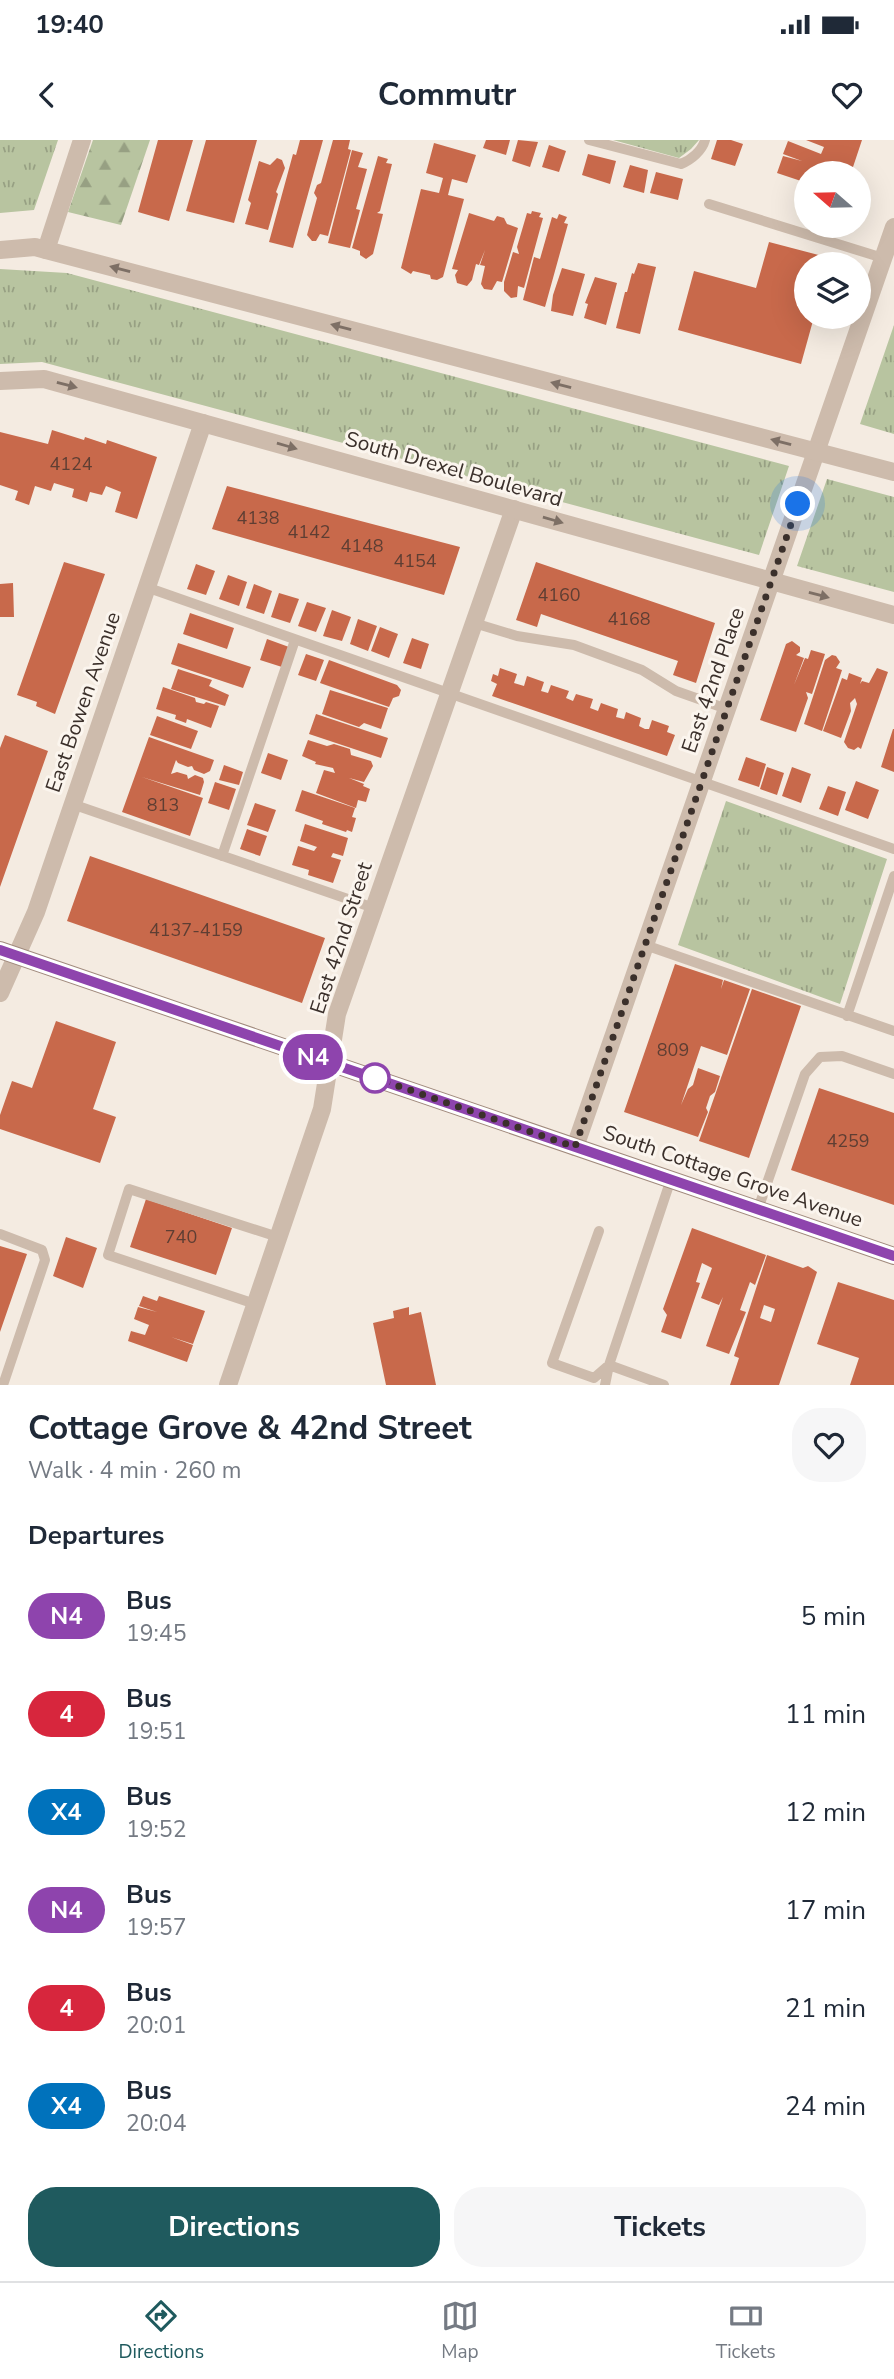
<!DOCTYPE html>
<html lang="en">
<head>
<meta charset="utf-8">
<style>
  body { margin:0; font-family:"Nunito Sans",sans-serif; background:#f6f6f7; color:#1f2937; height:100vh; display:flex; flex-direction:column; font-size:26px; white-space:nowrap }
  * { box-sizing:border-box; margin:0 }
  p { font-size:23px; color:#747a83 }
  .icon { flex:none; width:38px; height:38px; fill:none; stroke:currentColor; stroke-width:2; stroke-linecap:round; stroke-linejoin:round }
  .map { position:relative; height:1245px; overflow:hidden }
  .panel { display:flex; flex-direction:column; background:#fff; flex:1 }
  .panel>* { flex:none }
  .badge { padding:0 14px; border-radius:23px; font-size:24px; line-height:46px }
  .needle { width:46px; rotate:290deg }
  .controls { position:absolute; left:794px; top:21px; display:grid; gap:14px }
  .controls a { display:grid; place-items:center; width:77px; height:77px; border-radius:50%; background:#fff; box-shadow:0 7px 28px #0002; font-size:35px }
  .you { position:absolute; width:35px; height:35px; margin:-18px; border:5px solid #fff; border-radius:50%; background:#1a73e8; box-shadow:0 0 0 10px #1a73e833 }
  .map>.badge { position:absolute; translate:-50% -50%; box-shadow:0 0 0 4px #fff }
  h2 { padding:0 28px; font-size:26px; line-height:63px }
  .round { display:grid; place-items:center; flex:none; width:74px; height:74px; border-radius:28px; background:#f6f6f7 }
  .headline { display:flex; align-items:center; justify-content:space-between; height:119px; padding:0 28px }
  h1 { font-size:33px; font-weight:700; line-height:52px }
  .button { display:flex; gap:14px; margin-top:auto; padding:14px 28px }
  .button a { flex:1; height:80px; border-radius:28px; background:#1f5a5e; color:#fff; font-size:28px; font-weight:700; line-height:80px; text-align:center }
  .button a+a { background:#f6f6f7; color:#1f2937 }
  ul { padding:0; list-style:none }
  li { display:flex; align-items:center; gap:21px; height:98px; padding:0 28px }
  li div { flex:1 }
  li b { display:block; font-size:26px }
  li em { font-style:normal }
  li .badge { min-width:77px; font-weight:700; text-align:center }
  .status { display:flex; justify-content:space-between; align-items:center; height:49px; padding:0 35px; background:#fff; direction:ltr }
  .status svg { height:19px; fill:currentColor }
  header { display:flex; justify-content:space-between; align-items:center; height:91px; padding:0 28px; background:#fff; font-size:32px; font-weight:700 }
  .dock { display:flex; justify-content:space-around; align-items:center; height:98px; border-top:2px solid #e0e1e3; background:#fff; font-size:19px; color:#747a83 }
  .dock a { display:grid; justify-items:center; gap:4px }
  .dock .current { color:#1f5a5e }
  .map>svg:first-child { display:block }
  .grass { fill:url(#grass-tufts) }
  .forest { fill:url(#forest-firs) }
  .building { fill:#c8694b; fill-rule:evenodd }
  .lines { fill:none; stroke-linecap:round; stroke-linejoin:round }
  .service { stroke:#cdbbac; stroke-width:10 }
  .minor { stroke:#cdbbac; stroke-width:18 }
  .tertiary { stroke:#cdbbac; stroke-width:18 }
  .secondary { stroke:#a18a7d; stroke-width:18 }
  .oneway { fill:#7d6f65 }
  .line-casing { stroke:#fff; stroke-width:16 }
  .line { stroke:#8e44ad; stroke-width:10 }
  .walk { stroke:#3b302b; stroke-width:7; stroke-dasharray:0 12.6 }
  .stop-dot { fill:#fff; stroke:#8e44ad; stroke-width:3.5 }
  .labels { text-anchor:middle; stroke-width:6; stroke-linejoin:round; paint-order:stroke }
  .number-label { font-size:18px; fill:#5e3e33 }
  .street-label { font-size:21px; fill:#3b302b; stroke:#fbf5ee }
</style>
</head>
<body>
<div class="status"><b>19:40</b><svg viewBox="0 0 49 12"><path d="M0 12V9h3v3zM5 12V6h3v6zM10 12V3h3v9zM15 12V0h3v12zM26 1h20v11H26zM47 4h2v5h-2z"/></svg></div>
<header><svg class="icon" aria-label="back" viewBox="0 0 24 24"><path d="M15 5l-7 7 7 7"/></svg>Commutr<svg class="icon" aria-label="heart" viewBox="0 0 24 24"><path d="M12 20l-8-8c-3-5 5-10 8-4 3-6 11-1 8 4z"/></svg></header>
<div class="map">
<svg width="894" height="1245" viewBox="0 0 894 1245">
  <defs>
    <pattern id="grass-tufts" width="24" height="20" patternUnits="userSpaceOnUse" patternTransform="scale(1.75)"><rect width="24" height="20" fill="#b8c4a0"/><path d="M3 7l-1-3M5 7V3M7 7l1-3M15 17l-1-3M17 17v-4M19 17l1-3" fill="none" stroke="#97a083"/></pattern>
    <pattern id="forest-firs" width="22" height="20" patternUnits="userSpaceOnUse" patternTransform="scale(1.75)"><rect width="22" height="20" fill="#b8c4a0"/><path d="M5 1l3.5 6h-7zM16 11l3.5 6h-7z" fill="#97a083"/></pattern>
  </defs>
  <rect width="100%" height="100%" fill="#f4ebe1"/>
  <path class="grass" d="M0 0H58L34 70 0 73Z
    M613 0H699L691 9 679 18Z
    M0 129 67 133 789 326 759 415 42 222 0 224Z
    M894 185V294L860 284Z
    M827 339 894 357V452L797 426Z
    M726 661 887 719 840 864 678 805Z"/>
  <path class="forest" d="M93 0H150L121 85 68 72Z"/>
  <path class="building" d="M158 0H193L169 81 138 72Z
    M206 0H257L234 83 186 71Z
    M300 0H323L293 108 269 102 293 14 296 15Z
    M333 0H350L348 9 351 10 328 96 320 94 316 101H312L307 95 317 58 314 53 317 45 321 43Z
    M486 0H510L506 15 483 8Z
    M518 0 538 2 530 27 512 21Z
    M717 0H731L743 4 735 26 711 19Z
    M806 0H862L851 33H807V43L777 33 783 16 802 21 783 14 788 1 821 14 824 7Z
    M434 3 476 15 467 43 452 39 448 55 464 59 443 137 437 140 431 139 430 135 413 131 411 134 401 128 421 49 439 53 443 38 426 33Z
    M549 5 566 11 559 32 542 27Z
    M352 10 363 13 358 27 367 29 356 69 360 70 350 108 328 103Z
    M588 14 616 21 610 44 582 35Z
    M378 16 388 19 386 23 392 24 380 71 377 73 383 74 373 114 366 119 360 115V111L352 108Z
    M277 18 282 20 285 28 276 52 278 54 268 90 245 84 251 63 248 60 259 21 270 25Z
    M630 25 648 30 644 53 623 47Z
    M656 32 683 39 678 60 650 53Z
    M532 71 541 73 539 77 543 78 524 148 518 146 517 157 511 158 504 151V142L513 112 519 114 517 107 527 73 531 74Z
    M469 73 494 81 497 76 504 78 507 84 518 88 502 142 497 141 492 150 484 149 481 144 485 126 480 125 485 110 479 125 476 124 472 140 467 146 457 143 455 135 458 130 452 129Z
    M559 74 567 77 564 83 568 84 545 167 523 160 534 117 540 119 552 77 557 79Z
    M769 102 830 118 828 124H807V177H814L801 224 678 190 694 131 756 148Z
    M638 123 656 127 640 194 616 188 625 152H627L632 133 634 134Z
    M562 128 585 134 573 176 551 171 553 155Z
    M595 137 617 143 606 185 584 178 588 164 585 163Z
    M52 290 84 300 85 297 106 304 107 300 157 317 137 379 115 372 121 352 106 346 102 355 90 352 87 362 72 357 74 349 54 343 51 351 35 346 29 365 15 360 18 351 0 345V292L48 304Z
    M227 346 460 407 444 455 212 389Z
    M64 422 105 434 55 574 36 566 37 562 17 555Z
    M536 422 715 483 696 543 673 535 678 521 541 474 537 487 516 480Z
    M196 424 215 431 206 455 187 449Z
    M228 435 247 442 239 466 219 459Z
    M13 443 14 477H0V444Z
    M254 444 272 451 264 474 246 468Z
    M279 453 299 459 290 483 271 477Z
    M307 462 326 468 316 492 298 486Z
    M332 470 351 477 342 501 323 496Z
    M190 473 234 488 227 509 183 494Z
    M358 479 377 486 368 511 350 504Z
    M380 487 398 494 389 518 371 511Z
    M412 498 429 504 421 529 403 523Z
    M267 499 289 507 282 527 260 520Z
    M792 501 800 507V512L796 515 804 518 794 545 805 518 808 519 811 510 825 514 812 554 806 552 808 558 796 592 760 580 786 504Z
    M178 503 251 527 243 548 171 524Z
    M306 514 324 520 316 541 298 535Z
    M832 515 836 516 840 522 836 528 842 530 822 591 804 584 825 520Z
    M329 520 397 545 401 550 399 556 393 558 389 567 320 543Z
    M500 528 517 534 514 543 524 546 527 536 544 542 541 551 548 553 551 545 569 551 566 558 573 561 576 554 593 559 590 568 598 571 601 563 618 569 616 577 624 579 626 572 641 578 639 586 645 589H649L652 580 669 586 667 592 675 595 667 616 492 556 497 544 491 541 493 534 498 536Z
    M877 528 888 532 861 609 858 607 854 610 848 608 844 602 857 564 855 558 850 563 851 571 841 598 823 591 842 538 847 540 849 533 862 538 860 544 862 541 869 543Z
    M178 529 212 540 209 546 229 555 225 566 171 549Z
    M163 547 195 558 196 562 204 564 206 562 219 566 211 588 187 579 186 583 175 579 176 575 156 569Z
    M330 550 388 568 381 589 364 583 359 587 322 574Z
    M316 574 388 598 381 618 309 594Z
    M157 576 198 591 191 609 150 595Z
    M893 589H894V632L881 627Z
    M5 595 48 611 0 747V608Z
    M149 597 214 620 210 631 204 634 194 630 192 626 188 627 178 623 176 620 171 634 177 632 187 635 188 639 195 635 203 638 204 642 200 655 142 637 203 658 190 696 122 672Z
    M308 600 327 606 334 604 350 609 351 615 371 621 373 626 364 642 349 638 364 644 363 646 370 649 366 662 358 660 356 668 316 653 324 630 335 633 333 628 315 624 316 622 302 616Z
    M268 613 288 620 281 640 261 633Z
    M746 617 766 624 759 647 738 640Z
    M224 625 243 632 239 645 219 640Z
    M767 627 784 633 777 655 760 649Z
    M792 627 811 634 801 663 782 656Z
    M856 641 879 650 868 679 845 670Z
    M215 642 236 649 229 670 208 663Z
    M828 646 846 652 838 676 819 669Z
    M302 650 355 668 352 677 356 678 352 692 347 690 346 692 322 684 323 681 295 671Z
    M255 663 276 670 268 692 247 685Z
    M305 684 348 698 343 716 333 713 331 717 341 720 333 743 308 735 309 730 292 725 298 706 314 711 317 707 300 701Z
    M247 689 267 696 260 716 240 709Z
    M90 716 325 798 302 863 67 781Z
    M675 824 723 840 721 849 724 840 750 849 727 915 701 906 681 965 688 949 693 945 698 928 720 936 715 952 710 956 706 968 708 972 698 997 624 972Z
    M752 849 801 866 749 1018 699 1001Z
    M56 881 116 902 93 969 116 977 100 1023 0 989V975L12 941 32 948Z
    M819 948 894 973V1065L791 1030Z
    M146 1059 232 1088 216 1135 130 1107Z
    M692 1088 766 1115 755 1145 750 1142 740 1170 746 1172 729 1214 706 1206 723 1157 719 1165 701 1158 712 1128 702 1123 696 1142 700 1143 681 1199 661 1192 667 1175 663 1169Z
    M66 1097 97 1108 83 1148 53 1136Z
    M0 1106 27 1114 0 1192Z
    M767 1115 803 1128 808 1126 817 1132 779 1245H730L739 1218 734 1216ZM764 1165 775 1169 771 1182 760 1178Z
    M838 1142 894 1160V1245H850L859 1218 817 1204Z
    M143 1156 157 1161 159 1156 205 1171 193 1204 171 1197 193 1205 187 1222 128 1201 131 1191 145 1195 149 1185 134 1179 138 1167 157 1172 139 1166Z
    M409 1167V1175L421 1172 436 1245H386L373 1183 394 1178 393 1171Z"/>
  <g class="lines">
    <path class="service" d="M589 0 681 24C691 20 702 11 705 0
      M709 64 883 118
      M146 447 894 709
      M474 483 517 496 574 505 642 530 676 551 727 569
      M72 664 374 768
      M222 716 295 500
      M645 805 894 891
      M847 876 894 736
      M758 1069 805 934 820 917 842 916 894 934
      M599 1091 552 1223 594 1238 609 1225
      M0 1094 42 1110 45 1120 3 1245
      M255 1164 108 1115 129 1049 278 1097
      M609 1225 664 1245
      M605 1245 609 1225 671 1039"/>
    <path class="minor" d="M46 110 82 0
      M0 853 36 772 203 283
      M575 1007 894 87
      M228 1245 322 969 337 874 514 369"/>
    <path class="tertiary" d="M0 110 35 107 46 110 894 332
      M0 241 44 239 894 475"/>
    <path class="secondary" d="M0 810 894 1116"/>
  </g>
  <defs><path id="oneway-solid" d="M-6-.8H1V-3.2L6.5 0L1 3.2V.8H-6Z" transform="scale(1.75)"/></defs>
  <g class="oneway">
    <use href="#oneway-solid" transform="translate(120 129) rotate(-165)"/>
    <use href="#oneway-solid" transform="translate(341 187) rotate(-165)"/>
    <use href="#oneway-solid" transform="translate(67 245) rotate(15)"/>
    <use href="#oneway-solid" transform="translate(561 245) rotate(-165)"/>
    <use href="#oneway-solid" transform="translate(781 302) rotate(-165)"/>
    <use href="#oneway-solid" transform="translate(287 306) rotate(16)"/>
    <use href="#oneway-solid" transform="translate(553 380) rotate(16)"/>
    <use href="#oneway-solid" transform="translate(819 455) rotate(15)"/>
  </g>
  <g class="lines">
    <defs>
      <path id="line" d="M0 810 894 1116"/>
    </defs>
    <use href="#line" class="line-casing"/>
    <use href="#line" class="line"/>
    <path class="walk" d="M375 938 575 1007 798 364"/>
  </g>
  <circle class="stop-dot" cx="375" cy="938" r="14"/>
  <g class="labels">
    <g class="number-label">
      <text x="71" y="330">4124</text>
      <text x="258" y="384">4138</text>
      <text x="309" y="398">4142</text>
      <text x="362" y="412">4148</text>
      <text x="415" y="427">4154</text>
      <text x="559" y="461">4160</text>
      <text x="629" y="485">4168</text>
      <text x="163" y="671">813</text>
      <text x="196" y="796">4137-4159</text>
      <text x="673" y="916">809</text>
      <text x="848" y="1007">4259</text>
      <text x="181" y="1103">740</text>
    </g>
    <g class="street-label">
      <text transform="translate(454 329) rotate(16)" y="7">South Drexel Boulevard</text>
      <text transform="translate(713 540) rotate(-71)" y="7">East 42nd Place</text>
      <text transform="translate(83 562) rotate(-71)" y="7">East Bowen Avenue</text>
      <text transform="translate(341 798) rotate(-72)" y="7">East 42nd Street</text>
      <text transform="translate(733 1036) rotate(19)" y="7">South Cottage Grove Avenue</text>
    </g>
  </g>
</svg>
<div class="controls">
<a><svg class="needle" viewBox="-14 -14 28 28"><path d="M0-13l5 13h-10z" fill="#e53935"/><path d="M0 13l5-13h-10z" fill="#747a83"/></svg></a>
<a><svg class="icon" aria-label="layers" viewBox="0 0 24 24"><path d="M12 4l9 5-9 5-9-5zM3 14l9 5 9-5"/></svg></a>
</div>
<div class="you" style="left:798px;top:364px"></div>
<b class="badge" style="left:313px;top:917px;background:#8e44ad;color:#fff">N4</b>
</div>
<section class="panel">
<div class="headline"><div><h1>Cottage Grove &amp; 42nd Street</h1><p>Walk · 4 min · 260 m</p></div><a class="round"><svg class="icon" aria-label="heart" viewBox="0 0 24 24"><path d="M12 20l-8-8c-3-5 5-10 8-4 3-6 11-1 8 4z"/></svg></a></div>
<h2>Departures</h2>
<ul>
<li><span class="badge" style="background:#8e44ad;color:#fff">N4</span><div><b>Bus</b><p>19:45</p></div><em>5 min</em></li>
<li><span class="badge" style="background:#d7263d;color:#fff">4</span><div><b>Bus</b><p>19:51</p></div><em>11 min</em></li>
<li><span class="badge" style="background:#0072bc;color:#fff">X4</span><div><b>Bus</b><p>19:52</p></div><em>12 min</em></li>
<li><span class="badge" style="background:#8e44ad;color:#fff">N4</span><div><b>Bus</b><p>19:57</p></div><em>17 min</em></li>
<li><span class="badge" style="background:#d7263d;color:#fff">4</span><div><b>Bus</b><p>20:01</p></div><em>21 min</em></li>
<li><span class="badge" style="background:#0072bc;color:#fff">X4</span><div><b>Bus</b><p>20:04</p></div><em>24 min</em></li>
</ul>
<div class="button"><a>Directions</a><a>Tickets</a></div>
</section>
<nav class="dock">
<a class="current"><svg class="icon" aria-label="directions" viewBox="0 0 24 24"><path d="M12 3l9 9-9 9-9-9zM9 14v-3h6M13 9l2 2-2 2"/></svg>Directions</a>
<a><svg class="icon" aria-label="map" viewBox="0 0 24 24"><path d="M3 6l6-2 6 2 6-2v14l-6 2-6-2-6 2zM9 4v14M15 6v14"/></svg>Map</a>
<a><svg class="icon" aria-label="tickets" viewBox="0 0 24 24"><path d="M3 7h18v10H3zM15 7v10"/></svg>Tickets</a>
</nav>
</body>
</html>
